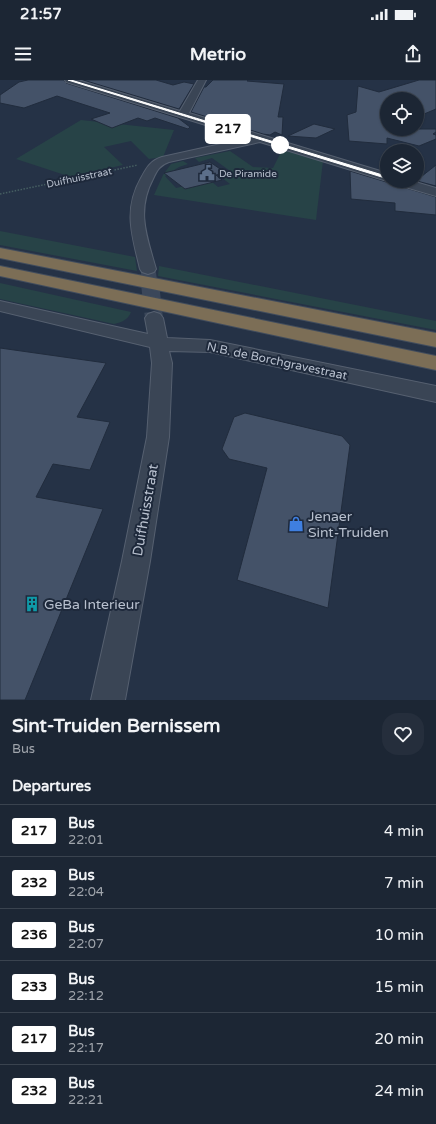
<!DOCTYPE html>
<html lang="en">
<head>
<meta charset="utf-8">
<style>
  body { margin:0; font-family:"Varela Round",sans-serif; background:#252e3c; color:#f1f3f6; height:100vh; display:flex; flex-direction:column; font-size:15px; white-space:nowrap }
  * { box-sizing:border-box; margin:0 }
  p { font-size:13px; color:#a0a5ac }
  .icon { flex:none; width:22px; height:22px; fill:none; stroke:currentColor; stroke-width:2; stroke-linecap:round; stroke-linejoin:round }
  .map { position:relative; height:620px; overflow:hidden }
  .side { display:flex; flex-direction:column; background:#1c2634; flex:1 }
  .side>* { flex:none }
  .badge { padding:0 8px; border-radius:3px; font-size:14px; line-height:26px }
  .fabs { position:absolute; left:380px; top:12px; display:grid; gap:8px }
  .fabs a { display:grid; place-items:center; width:44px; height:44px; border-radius:50%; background:#1c2634; box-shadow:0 1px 3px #0004,0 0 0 1px #3a434f; font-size:20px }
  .map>.badge { position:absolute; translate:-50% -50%; box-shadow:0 0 0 2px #fff }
  h2 { padding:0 12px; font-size:15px; line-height:36px }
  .round { display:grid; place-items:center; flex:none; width:42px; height:42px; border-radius:16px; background:#252e3c }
  .overview { display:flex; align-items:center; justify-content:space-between; height:68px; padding:0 12px }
  h1 { font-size:19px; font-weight:800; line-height:30px }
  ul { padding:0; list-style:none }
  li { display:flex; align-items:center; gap:12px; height:52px; padding:0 12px; border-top:1px solid #3a434f }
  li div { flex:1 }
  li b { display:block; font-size:15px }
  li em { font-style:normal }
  li .badge { min-width:44px; font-weight:700; text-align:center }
  .status { display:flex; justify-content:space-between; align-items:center; height:28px; padding:0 20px; background:#1c2634; direction:ltr }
  .status svg { height:11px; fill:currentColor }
  header { display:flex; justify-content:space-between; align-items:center; height:52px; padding:0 12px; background:#1c2634; font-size:18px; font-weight:800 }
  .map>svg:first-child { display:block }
  .green { fill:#274347 }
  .building { fill:#445268; stroke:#212c3d }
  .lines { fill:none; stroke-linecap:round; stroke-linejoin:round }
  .minor-tunnel-far1 { stroke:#3b475a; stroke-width:15; stroke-dasharray:15 8; stroke-linecap:butt }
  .minor-tunnel { stroke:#3b475a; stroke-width:18; stroke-dasharray:18 10; stroke-linecap:butt }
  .minor-casing { stroke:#566070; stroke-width:2 }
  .highway-casing { stroke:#424d5d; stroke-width:2 }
  .path { stroke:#465f62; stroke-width:1.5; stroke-dasharray:1.5 1.5; stroke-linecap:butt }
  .minor { fill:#3a4555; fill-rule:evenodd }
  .highway { fill:#7c6e56; fill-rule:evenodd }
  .line { fill:#fff; stroke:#fff }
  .stop-dot { fill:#fff; stroke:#fff; stroke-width:2 }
  .labels { text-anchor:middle; stroke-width:4; stroke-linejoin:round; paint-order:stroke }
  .far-poi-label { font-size:10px; fill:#b8c0ce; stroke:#1e293b; text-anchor:start }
  .far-street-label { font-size:10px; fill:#b8c0ce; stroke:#1e293b }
  .street-label { font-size:12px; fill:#b8c0ce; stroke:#1e293b }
  .near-street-label { font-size:14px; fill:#b8c0ce; stroke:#1e293b }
  .near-poi-label { font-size:14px; fill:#b8c0ce; stroke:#1e293b; text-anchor:start }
</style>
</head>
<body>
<div class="status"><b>21:57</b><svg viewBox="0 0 49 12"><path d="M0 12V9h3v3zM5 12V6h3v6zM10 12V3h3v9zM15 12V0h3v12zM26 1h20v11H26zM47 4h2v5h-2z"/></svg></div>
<header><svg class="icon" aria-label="menu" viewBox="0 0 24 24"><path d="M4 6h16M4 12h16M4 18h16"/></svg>Metrio<svg class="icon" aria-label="share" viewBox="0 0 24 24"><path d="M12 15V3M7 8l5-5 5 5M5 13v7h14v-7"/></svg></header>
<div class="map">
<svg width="436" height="620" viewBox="0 0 436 620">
  <rect width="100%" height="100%" fill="#253246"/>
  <path class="green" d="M81 40 174 50 163 77 149 79 131 61 104 67 123 85 71 97 16 79Z
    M282 70 323 81 316 140 154 115 163 95 171 84 183 81 188 84 179 87 165 96 176 108 211 101 218 107 230 104 221 97 233 93 212 78 199 82 195 78 230 71 253 87 273 88Z
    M0 151 135 177 137 191 0 165Z
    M159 186 436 241V250L158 196Z
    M0 203 131 232C128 240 122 242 114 244L0 219Z"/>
  <path class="building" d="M28 0H64L66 3 178 38 190 47 188 49 155 38 147 41 138 38 112 48 91 39 110 33 57 16 24 28 0 23V15L19 2Z
    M83 0H156L173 5 184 2 194 4 179 29Z
    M213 0H248L247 1 284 4 278 37H283L282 55 275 52 270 55 263 54 191 32 204 7H206Z
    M419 0H436V29L417 37V19H387V49H436V52L433 54 436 55V59L419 66 387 58V64L349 61 347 35 356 32 358 6 379 12Z
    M314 44 335 49 316 58 288 56Z
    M210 82 226 93 216 95 222 100 185 109 164 93Z
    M436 85V106L417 101V100Z
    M350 91 436 117V135L395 131V123L351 119Z
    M0 268 106 283 77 337 110 342 90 390 53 384 36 417 103 429 25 620H0Z
    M245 333 342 356 350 365 328 528 237 500 267 388 229 379 222 369 234 337Z"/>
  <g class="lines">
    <path class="minor-tunnel-far1" d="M148 189 150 205"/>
    <path class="minor-tunnel" d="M150 204 154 238"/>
    <defs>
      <path id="minor" d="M65 0H78L180 31 198 0H206L189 33 387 93V101L260 62 169 82C160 85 157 90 153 99 136 131 147 157 156 189L154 192 148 194 142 192 140 189C132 155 123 130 141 98 147 87 150 81 162 77L248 58 66 2Z
        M393 101H412L436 108V116L395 104Z
        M0 221 148 254 145 238 148 234 154 232 160 234 163 238 167 258 210 260 436 306V322L210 272 169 271 172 283 169 357 150 481 125 620H91L122 481 147 357 152 283 150 267 0 231Z"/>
      <path id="highway" d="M0 168 436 253V267L0 178Z
        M0 186 436 276V290L0 196Z"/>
    </defs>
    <use href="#minor" class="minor-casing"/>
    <use href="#highway" class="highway-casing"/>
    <path class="path" d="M0 114 138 85"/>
    <use href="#minor" class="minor"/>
    <use href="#highway" class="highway"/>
  </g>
  <path class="line" d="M68 0H71L389 97 385 98Z"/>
  <defs>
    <symbol id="civic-bare" viewBox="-9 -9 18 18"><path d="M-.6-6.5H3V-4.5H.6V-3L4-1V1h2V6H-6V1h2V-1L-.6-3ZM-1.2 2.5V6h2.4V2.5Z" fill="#5c6f8a" stroke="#1e293b" stroke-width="2.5" paint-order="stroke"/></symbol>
    <symbol id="shop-bare" viewBox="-9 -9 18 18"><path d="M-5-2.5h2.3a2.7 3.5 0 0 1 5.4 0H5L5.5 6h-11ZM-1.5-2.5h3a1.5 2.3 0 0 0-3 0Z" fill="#3f7fe0" stroke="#1e293b" stroke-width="2.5" paint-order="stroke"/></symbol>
    <symbol id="building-bare" viewBox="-9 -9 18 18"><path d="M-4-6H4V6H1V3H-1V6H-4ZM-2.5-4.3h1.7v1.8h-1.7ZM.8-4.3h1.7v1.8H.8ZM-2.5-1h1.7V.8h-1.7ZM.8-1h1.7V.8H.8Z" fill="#0f9aa8" stroke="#1e293b" stroke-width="2.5" paint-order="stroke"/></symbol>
  </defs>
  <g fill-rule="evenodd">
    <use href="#civic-bare" x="196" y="82" width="22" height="22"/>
    <use href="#shop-bare" x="285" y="433" width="22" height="22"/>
    <use href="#building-bare" x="21" y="513" width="22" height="22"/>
  </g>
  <circle class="stop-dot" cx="280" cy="65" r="8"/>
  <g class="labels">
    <g class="far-poi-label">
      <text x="219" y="97">De Piramide</text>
    </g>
    <g class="far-street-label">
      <text transform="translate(79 97) rotate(-12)" y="4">Duifhuisstraat</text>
    </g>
    <g class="street-label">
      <text transform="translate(277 281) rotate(12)" y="4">N.B. de Borchgravestraat</text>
    </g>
    <g class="near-street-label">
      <text transform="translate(145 430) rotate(-80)" y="5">Duifhuisstraat</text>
    </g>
    <g class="near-poi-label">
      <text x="308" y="441">Jenaer<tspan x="308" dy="16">Sint-Truiden</tspan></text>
      <text x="44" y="529">GeBa Interieur</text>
    </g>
  </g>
</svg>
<div class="fabs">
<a><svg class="icon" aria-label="locate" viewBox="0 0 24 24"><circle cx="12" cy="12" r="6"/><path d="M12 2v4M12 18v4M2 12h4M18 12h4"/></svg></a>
<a><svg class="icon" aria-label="layers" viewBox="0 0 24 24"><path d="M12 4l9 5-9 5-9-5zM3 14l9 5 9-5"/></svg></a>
</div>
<b class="badge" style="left:228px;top:49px;background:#fff;color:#111">217</b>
</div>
<section class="side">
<div class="overview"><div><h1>Sint-Truiden Bernissem</h1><p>Bus</p></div><a class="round"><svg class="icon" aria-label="heart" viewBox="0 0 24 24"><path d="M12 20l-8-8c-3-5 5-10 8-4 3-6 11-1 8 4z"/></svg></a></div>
<h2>Departures</h2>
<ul>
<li><span class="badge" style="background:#fff;color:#111">217</span><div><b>Bus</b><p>22:01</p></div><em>4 min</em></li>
<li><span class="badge" style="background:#fff;color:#111">232</span><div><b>Bus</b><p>22:04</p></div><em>7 min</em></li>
<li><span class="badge" style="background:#fff;color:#111">236</span><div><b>Bus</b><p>22:07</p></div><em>10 min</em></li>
<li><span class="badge" style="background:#fff;color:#111">233</span><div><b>Bus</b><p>22:12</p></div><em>15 min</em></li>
<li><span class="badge" style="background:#fff;color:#111">217</span><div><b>Bus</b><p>22:17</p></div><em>20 min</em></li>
<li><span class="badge" style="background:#fff;color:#111">232</span><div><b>Bus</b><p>22:21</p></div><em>24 min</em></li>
</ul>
</section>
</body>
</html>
